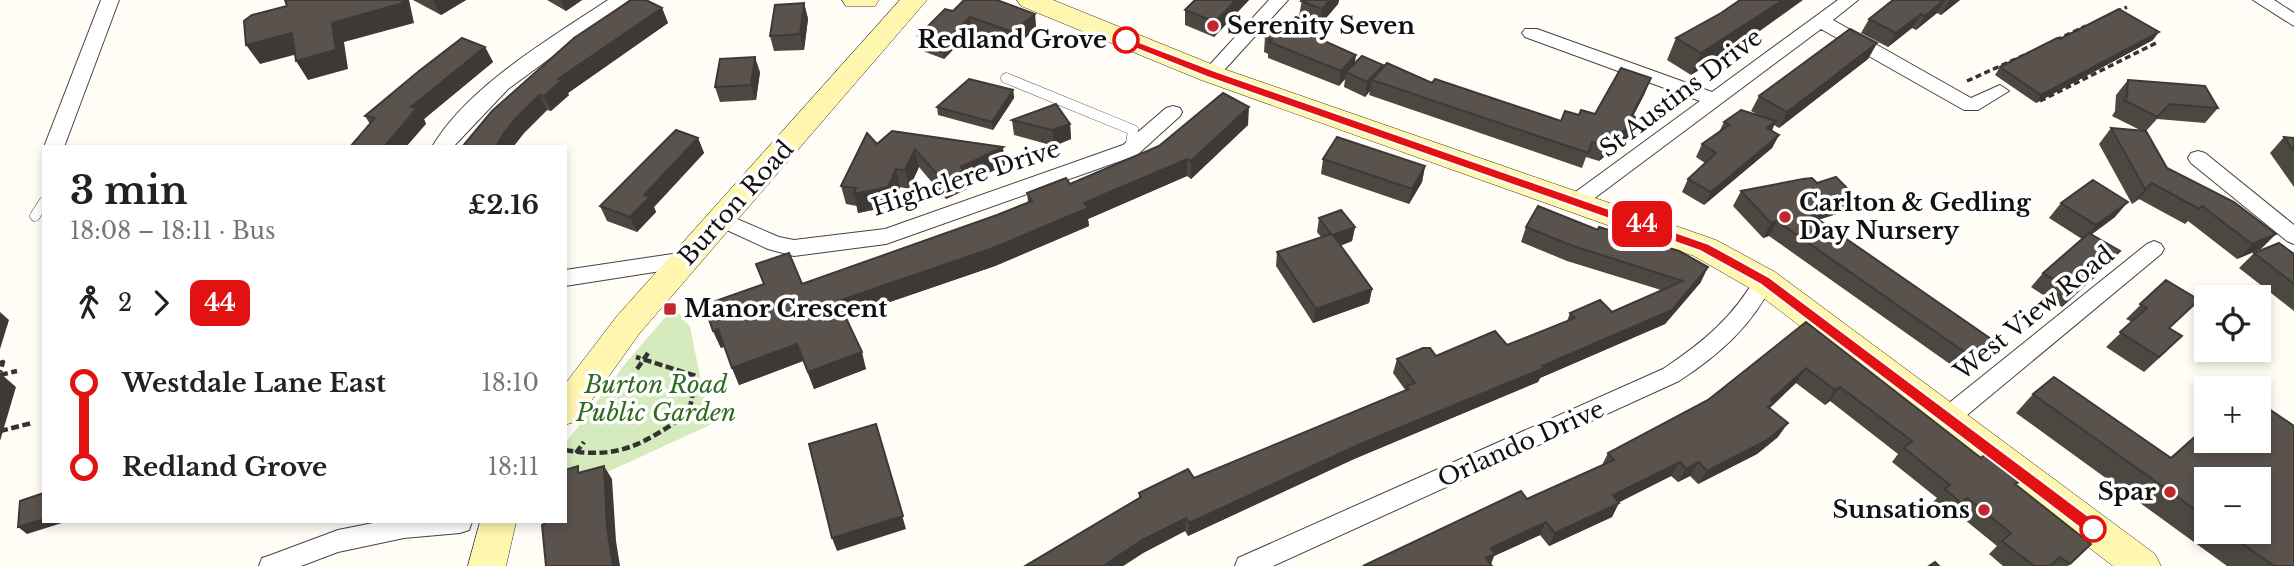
<!DOCTYPE html>
<html lang="en">
<head>
<meta charset="utf-8">
<style>
  body { margin:0; font-family:"Libre Baskerville",serif; background:#f6f6f6; color:#222; height:100vh; display:flex; flex-direction:column; font-size:26px; white-space:nowrap }
  * { box-sizing:border-box; margin:0 }
  p { font-size:23px; color:#767676 }
  .icon { flex:none; width:38px; height:38px; fill:none; stroke:currentColor; stroke-width:2; stroke-linecap:round; stroke-linejoin:round }
  .map { position:relative; flex:1; overflow:hidden }
  .panel { position:absolute; left:42px; top:145px; width:525px; height:378px; display:flex; flex-direction:column; background:#fff; border-radius:0px; box-shadow:0 4px 10px #0003 }
  .panel>* { flex:none }
  .badge { padding:0 14px; border-radius:10px; font-size:24px; line-height:46px }
  .tools { position:absolute; left:2194px; top:285px; display:grid; gap:14px }
  .tools a { display:grid; place-items:center; width:77px; height:77px; border-radius:0px; background:#fff; box-shadow:0 4px 10px #0003; font-size:35px }
  .map>.badge { position:absolute; translate:-50% -50%; box-shadow:0 0 0 4px #fff }
  .legs { display:flex; align-items:center; gap:10px; height:77px; padding:0 28px; font-size:23px }
  .legs p { margin-inline-start:auto }
  .head { display:flex; align-items:center; justify-content:space-between; height:119px; padding:0 28px }
  h1 { font-size:38px; font-weight:700; line-height:52px }
  ul { padding:0 28px; list-style:none }
  li { display:flex; align-items:center; gap:24px; height:84px; font-size:26px }
  li i { display:grid; place-items:center; width:10px; height:100%; margin:0 9px; background:currentColor }
  li i::after { content:''; width:18px; height:18px; margin:-9px; border:5px solid; border-radius:50%; background:#fff }
  li p { margin-inline-start:auto }
  li:first-child i { background:linear-gradient(#0000 50%,currentColor 0) }
  li:last-child i { background:linear-gradient(currentColor 50%,#0000 0) }
  .map>svg:first-child { display:block }
  .green { fill:#d5ebbd }
  .lines { fill:none; stroke-linecap:round; stroke-linejoin:round }
  .lane-casing { stroke:#444; stroke-width:11 }
  .street-casing { stroke:#444; stroke-width:2 }
  .secondary-casing { stroke:#333; stroke-width:1 }
  .path-far1 { stroke:#333; stroke-width:3.5; stroke-dasharray:6 3.5; stroke-linecap:butt }
  .path { stroke:#333; stroke-width:4.5; stroke-dasharray:8 3.5; stroke-linecap:butt }
  .lane { stroke:#fff; stroke-width:10 }
  .street { fill:#fff; fill-rule:evenodd }
  .secondary { fill:#fff6b0; fill-rule:evenodd }
  .wall { fill:#4d4742; fill-rule:evenodd }
  .shaded-wall { fill:#3f3936 }
  .building { fill:#5a524d; stroke:#3f3936; stroke-width:2 }
  .line-1 { fill:#e21212; stroke:#fff; stroke-width:2 }
  .poi-dot { fill:#c4262e; stroke:#fff; stroke-width:2.5 }
  .stop-1-dot { fill:#fff; stroke:#e21212; stroke-width:3.5 }
  .labels { text-anchor:middle; stroke-width:7; stroke-linejoin:round; paint-order:stroke }
  .poi-label { font-size:24px; font-weight:bold; fill:#111; stroke:#fff; text-anchor:start }
  .stop-label { font-size:24px; font-weight:bold; fill:#111; stroke:#fff; text-anchor:end }
  .street-label { font-size:24px; fill:#111; stroke:#fff }
  .park-label { font-size:24px; font-style:italic; fill:#2f6b1f; stroke:#fff }
</style>
</head>
<body>
<div class="map">
<svg width="2294" height="566" viewBox="0 0 2294 566">
  <rect width="100%" height="100%" fill="#fffdf5"/>
  <path class="green" d="M674 307 690 327 710 425 601 475 565 479V444L625 364Z"/>
  <g class="lines">
    <defs>
      <path id="lane" d="M1006 78 1133 130 1130 150
        M35 216 44 202"/>
      <path id="street" d="M101 0H119L64 147H44Z
        M608 0H629L508 89 453 147H432C468 86 551 38 608 0Z
        M1269 0H1288L1217 78H1205L1202 74 1205 70Z
        M1838 0H1858L1833 20 1971 98 2000 85 2009 91 1978 110H1964L1821 29 1584 206H1570L1567 201 1570 196 1700 101 1525 37 1522 33 1525 29H1537L1712 92Z
        M2253 0H2274L2294 13V26Z
        M1173 106 1180 108 1182 112 1180 116 1137 155 886 244 794 256 768 249 716 225 713 220 716 215 723 213 779 237 794 240 885 229 1123 145 1166 108Z
        M2198 151 2205 153 2294 225V244L2287 241 2191 163 2188 158 2191 153Z
        M2154 241 2161 244 2164 249 2161 254 1955 425 1947 428 1939 425 1936 418 1939 411 2147 244Z
        M686 252 693 254 696 260 693 266 565 286V270Z
        M1764 273 1771 275 1774 281C1752 326 1720 354 1679 381L1273 566H1235L1238 558 1663 369C1702 343 1734 317 1757 275Z
        M378 522H472L469 530 460 533 404 538 338 552 301 566H259L262 558 271 555 338 530Z"/>
      <path id="secondary" d="M842 0H879L875 6H846Z
        M900 0H927L639 334 577 421 565 425V384L617 316Z
        M1017 0H1053L1221 68 1716 240 1775 272 2155 554 2161 566H2113L1753 290 1694 256 1201 80 1021 6Z
        M480 522H516L506 566H468Z"/>
    </defs>
    <use href="#lane" class="lane-casing"/>
    <use href="#street" class="street-casing"/>
    <use href="#secondary" class="secondary-casing"/>
    <path class="path-far1" d="M2116 12 2127 7
      M2056 40 2086 26
      M1967 81 2029 53
      M2040 101 2158 42"/>
    <path class="path" d="M0 363 3 362 0 372
      M637 369 648 353
      M0 375 17 371
      M0 431 32 423
      M565 450C620 460 645 443 689 413L696 376 636 357
      M576 453 584 442"/>
    <use href="#lane" class="lane"/>
    <use href="#street" class="street"/>
    <use href="#secondary" class="secondary"/>
  </g>
  <path class="wall" d="M413 0H466L441 15Z
    M547 0H582L566 11Z
    M1249 0 1214 37 1185 25V10Z
    M1302 0H1339L1338 4 1320 25 1299 16Z
    M1893 0H1960L1941 15 1937 13 1916 30 1912 28 1888 47 1861 33 1869 19Z
    M804 3 808 19 804 50 774 51 770 36Z
    M662 8 668 23 568 93 569 95 551 111 547 110 524 133 513 147H462Z
    M953 11 1035 14 1036 29 1015 46 971 31 944 59 920 50 918 36Z
    M1721 13 1757 33 1691 75 1667 60 1676 38Z
    M1287 25 1321 27 1320 39 1355 63 1383 65 1382 69 1561 121 1579 115 1595 114 1645 93 1633 116 1638 119 1632 134 1599 161 1586 157 1582 168 1369 95 1370 91 1365 97 1344 87 1345 79 1339 86 1268 58V54L1264 52 1265 37Z
    M2060 39 2153 40 2036 103 1995 75 2000 67Z
    M1877 43 1868 59 1779 128 1774 125 1772 131 1779 135 1772 148 1704 205 1682 192 1688 179 1705 163 1696 157 1702 144 1719 132 1724 122 1758 115 1751 111 1759 96Z
    M485 47 493 62 424 119 426 124H370L365 116Z
    M760 72 756 100 720 102 715 87Z
    M2128 80 2218 108 2205 123 2157 119 2146 131 2167 168 2261 249 2237 259 2188 221 2185 224 2139 199 2132 204 2099 144 2111 128 2142 131 2112 116 2115 111 2116 95Z
    M1013 90 1014 98 993 130 938 115 937 107Z
    M1012 120 1070 124 1071 139 1054 146 1014 135Z
    M1248 125 1191 179 1187 176 1088 219 1089 226 995 266 846 317 866 369 814 389 803 361 739 385 724 347 721 348 713 331 802 284 997 215 1028 202 1027 193 1070 184Z
    M892 131 1005 165 966 184 967 189 946 199 919 167 909 189 900 187 892 206 858 213 857 206 846 204 841 186 877 144Z
    M2284 137 2294 138V187L2270 153Z
    M698 138 704 153 654 207 656 212 637 232 607 221 600 206Z
    M1323 159 1425 166 1422 182 1409 204 1321 174Z
    M1817 183 1846 211 1818 220 1985 358 1964 374 1769 236 1763 238 1733 206 1741 191Z
    M2061 203 2115 217 2092 234 2107 266 2062 307 2031 287 2043 273 2082 239 2049 218Z
    M1319 218 1355 227 1352 241 1340 246 1372 289 1369 303 1313 323 1276 266 1277 252 1321 237 1317 232Z
    M1526 227 1701 282 1665 324 1540 378 1538 382 1354 459 1188 536 1185 531 1143 553 1123 566H1025L1139 498V493L1194 478 1406 391 1393 373 1397 359 1436 356 1507 345 1567 321 1570 313 1612 312 1661 290 1567 261 1521 242Z
    M2254 253 2294 254V311L2239 268Z
    M2166 280 2169 328 2167 351 2144 372 2106 347 2132 322 2126 319Z
    M1806 322 1981 458 2000 468 2016 485 2091 544 2068 566H2003L1989 554 1997 546 1954 511 1948 516 1932 503 1937 498 1892 462 1898 454 1830 401 1825 405 1796 383 1770 408 1778 437 1757 454 1698 484 1690 476 1678 482 1671 476 1619 502 1612 517 1549 546 1540 535 1494 556 1491 564 1363 566 1527 499 1602 465 1608 453 1708 400Z
    M2033 394 2171 458 2207 425 2259 441V418L2269 409 2294 566H2227L2016 413ZM2207 480 2259 532H2207Z"/>
  <path class="shaded-wall" d="M402 0H409L414 23 344 42 348 69 308 80 296 61 332 23Z
    M433 0H466L441 15Z
    M561 0H582L566 11Z
    M1236 0H1249L1214 37 1215 22Z
    M1330 0H1339L1338 4 1320 25 1322 9Z
    M1783 0H1803L1757 33 1691 75 1701 53Z
    M1945 0 1937 13 1916 30 1925 16Z
    M1950 0H1960L1941 15 1949 1Z
    M804 3 808 19 804 50 800 34Z
    M662 8 668 23 568 93 569 95 551 111 544 96 558 79Z
    M1035 14 1036 29 1015 46 1013 32Z
    M1921 14 1912 28 1888 47 1896 33Z
    M970 17 971 31 944 59 942 45Z
    M1321 27 1319 43 1313 36Z
    M2159 32 2153 40 2036 103 2041 95Z
    M292 33 305 52 260 64 246 45Z
    M1877 43 1868 59 1779 128 1787 112Z
    M485 47 493 62 424 119 426 124 406 147H384L411 107Z
    M1356 55 1354 70 1346 72 1345 79 1339 86 1341 71Z
    M755 57 760 72 756 100 751 85Z
    M1383 65 1380 80H1372L1370 91 1365 97 1367 82Z
    M1651 78 1645 93 1628 126 1638 119 1632 134 1599 161 1605 146 1632 115Z
    M1013 90 1014 98 993 130 992 122Z
    M539 95 547 110 524 133 513 147H496L504 133 516 118Z
    M1249 107 1248 125 1191 179V161Z
    M1776 121 1770 134 1767 128Z
    M1070 124 1071 139 1054 146 1052 130Z
    M1779 135 1772 148 1704 205 1711 192Z
    M698 138 704 153 654 207 656 212 637 232 630 217 644 195Z
    M1003 147 1005 165 966 184 967 189 946 199 943 181 961 167Z
    M915 149 919 167 909 189 905 170Z
    M1187 159V176L1088 219 1089 226 995 266 843 318 838 301 1084 203Z
    M1425 166 1422 182 1409 204 1412 189Z
    M896 169 900 187 892 206 858 213 854 194Z
    M2152 183 2139 199 2132 204 2145 189Z
    M1855 196 1846 211 1798 226 1806 211Z
    M2128 202 2115 217 2084 240 2096 225Z
    M1777 221 1769 236 1763 238 1771 223Z
    M1355 227 1352 241 1331 249 1333 235Z
    M2276 234 2261 249 2237 259 2252 244Z
    M2120 251 2107 266 2062 307 2075 292Z
    M1708 267 1701 282 1665 324 1540 378 1538 382 1354 459 1188 536 1189 523 1358 445 1542 366Z
    M1372 289 1369 303 1313 323 1316 309Z
    M0 312 9 320 0 349Z
    M718 329 725 346 721 348 713 331Z
    M1997 343 1985 358 1964 374 1976 360Z
    M797 344 803 361 739 385 732 368Z
    M862 352 866 369 814 389 808 372Z
    M1806 368 1796 383 1771 406 1764 416 1771 400Z
    M0 373 16 387 0 441Z
    M1840 387 1830 401 1825 405 1835 390Z
    M1788 423 1778 437 1757 454 1698 484 1707 471Z
    M880 438 906 529 837 551 832 538Z
    M1680 462 1671 476 1606 509 1613 495Z
    M1699 462 1690 476 1678 482 1686 469Z
    M604 466 612 479 616 541 620 566H613L607 528Z
    M1619 503 1612 517 1549 546 1555 533Z
    M1186 518 1185 531 1143 553 1123 566H1103L1142 540Z
    M44 519V522H65L27 534 18 527Z
    M1546 522 1540 535 1494 556 1490 566H1483L1491 548Z"/>
  <path class="building" d="M285 0H402L403 3 332 23 336 50 296 61 292 33 246 45 244 21 252 15 287 6Z
    M631 0H646L662 8 558 79 562 80 544 96 539 95 516 118 504 133 496 147H462L492 111 574 38Z
    M964 0H997L1035 14 1013 32 970 17 942 45 918 36 945 9 953 11Z
    M1195 0H1236L1215 22 1185 10Z
    M1302 0H1330L1322 9 1301 1Z
    M1740 0H1783L1701 53 1676 38 1721 13Z
    M1893 0H1944L1925 16 1921 14 1896 33 1869 19Z
    M804 3 800 34 770 36 775 5Z
    M2119 9 2159 32 2041 95 2000 67 2057 38 2060 39Z
    M1296 17 1321 27 1313 36 1356 55 1341 71 1269 42 1272 40 1265 37 1273 19 1287 25Z
    M1850 29 1877 43 1787 112 1759 96Z
    M462 38 485 47 411 107 417 108 384 147H350L375 118 365 116 419 71Z
    M1362 56 1383 65 1367 82 1346 72Z
    M755 57 751 85 715 87 720 59Z
    M1387 63 1432 83 1435 79 1561 121 1565 111 1579 115 1581 110 1595 114 1621 68 1651 78 1632 115 1638 119 1605 146 1592 142 1588 153 1372 80Z
    M969 79 1013 90 992 122 937 107Z
    M2128 80 2205 86 2218 108 2170 104 2157 117 2124 100 2127 97Z
    M1223 93 1249 107 1191 161 1187 159 1084 203 1088 208 993 248 838 301 862 352 808 372 797 344 732 368 718 329 713 331 704 305 764 284 756 264 789 253 802 284 997 215 1032 201 1027 193 1066 178 1070 184 1159 146Z
    M1056 104 1070 124 1052 130 1012 120Z
    M1741 110 1776 121 1767 128 1779 135 1711 192 1688 179 1716 153 1702 144 1729 125 1724 122Z
    M2111 128 2146 131 2167 168 2234 202 2276 234 2252 244 2202 206 2199 209 2152 183 2145 189Z
    M676 130 698 138 644 195 650 197 630 217 600 206Z
    M892 131 1003 147 961 167 964 171 943 181 915 149 905 170 896 169 888 187 854 194 856 188 841 186 867 133 877 144Z
    M1337 137 1425 166 1412 189 1323 159Z
    M2284 137 2294 138V151Z
    M1836 177 1855 196 1806 211 1997 343 1976 360 1777 221 1771 223 1741 191 1803 179 1812 178 1817 183Z
    M2093 180 2128 202 2096 225 2061 203Z
    M1538 206 1598 230 1599 227 1679 251 1708 267 1672 310 1542 366 1544 368 1358 445 1189 523 1186 518 1142 540 1103 566H1025L1141 497 1139 493 1188 469 1194 478 1409 389 1407 386 1415 383 1397 359 1423 348H1430L1436 356 1495 331 1507 345 1575 318 1570 313 1600 300 1612 312 1683 281 1573 246 1526 227Z
    M1341 210 1355 227 1333 235 1372 289 1316 309 1277 252 1331 234 1319 218Z
    M2089 233 2120 251 2075 292 2043 273Z
    M2279 243 2294 254V284L2254 253Z
    M2166 280 2199 300 2169 328 2182 336 2159 357 2120 332 2147 308 2140 304Z
    M1806 322 1981 458 1989 451 2005 463 2000 467 2019 482 2015 484 2091 544 2070 564 2060 557 2050 566H2034L2002 541 2011 533 1967 498 1961 503 1945 489 1950 485 1904 448 1912 441 1840 387 1835 390 1806 368 1771 400 1774 402 1768 407 1788 423 1767 440 1707 471 1699 462 1686 469 1680 462 1613 495 1619 503 1555 533 1546 522 1491 548 1495 554 1486 558 1492 566H1363L1521 491 1527 499 1614 460 1608 453 1708 400Z
    M2054 377 2171 458 2207 426V441H2259V418L2269 409 2294 426V566H2274L2226 532H2259V480H2207V518L2033 394Z
    M876 424 903 516 832 538 809 444Z
    M578 466V473L604 466 607 528 613 566H546L542 525 546 523V522H565V470Z
    M44 493V519L18 527 20 501Z
    M1935 562 1939 566H1929Z"/>
  <path class="line-1" d="M1126 37 1215 71 1709 244 1769 277 2099 524V534H2088L1760 284 1700 251 1207 77 1122 43 1120 40Z"/>
  <g class="poi-dot">
    <circle cx="1213" cy="26" r="7"/>
    <circle cx="1785" cy="217" r="7"/>
    <rect x="663" y="302" width="14" height="14" rx="3.5"/>
    <circle cx="2170" cy="492" r="7"/>
    <circle cx="1984" cy="510" r="7"/>
  </g>
  <g class="stop-1-dot">
    <circle cx="1126" cy="40" r="12"/>
    <circle cx="2093" cy="529" r="12"/>
  </g>
  <g class="labels">
    <g class="poi-label">
      <text x="1227" y="34">Serenity Seven</text>
      <text x="1799" y="211">Carlton &amp; Gedling<tspan x="1799" dy="28">Day Nursery</tspan></text>
      <text x="684" y="317">Manor Crescent</text>
      <text x="2156" y="500" text-anchor="end">Spar</text>
      <text x="1970" y="518" text-anchor="end">Sunsations</text>
    </g>
    <g class="stop-label">
      <text x="1107" y="48">Redland Grove</text>
    </g>
    <g class="street-label">
      <text transform="translate(1681 93) rotate(-37)" y="8">St Austins Drive</text>
      <text transform="translate(966 178) rotate(-18)" y="8">Highclere Drive</text>
      <text transform="translate(736 203) rotate(-48)" y="8">Burton Road</text>
      <text transform="translate(2034 313) rotate(-39)" y="8">West View Road</text>
      <text transform="translate(1521 444) rotate(-24)" y="8">Orlando Drive</text>
    </g>
    <g class="park-label">
      <text x="656" y="393">Burton Road<tspan x="656" dy="28">Public Garden</tspan></text>
    </g>
  </g>
</svg>
<div class="tools">
<a><svg class="icon" aria-label="locate" viewBox="0 0 24 24"><circle cx="12" cy="12" r="6"/><path d="M12 2v4M12 18v4M2 12h4M18 12h4"/></svg></a>
<a>+</a>
<a>−</a>
</div>
<b class="badge" style="left:1642px;top:224px;background:#e21212;color:#fff">44</b>
<section class="panel">
<div class="head"><div><h1>3 min</h1><p>18:08 – 18:11 · Bus</p></div><b>£2.16</b></div>
<div class="legs"><svg class="icon" aria-label="walk" viewBox="0 0 24 24"><circle cx="13" cy="4" r="2"/><path d="M13 8l-2 6 4 7M11 14l-3 7M7 12l3-4h3l4 4"/></svg>2<svg class="icon" aria-label="forward" viewBox="0 0 24 24"><path d="M9 5l7 7-7 7"/></svg><b class="badge" style="background:#e21212;color:#fff">44</b></div>
<ul>
<li><i style="color:#e21212"></i><b>Westdale Lane East</b><p>18:10</p></li>
<li><i style="color:#e21212"></i><b>Redland Grove</b><p>18:11</p></li>
</ul>
</section>
</div>
</body>
</html>
